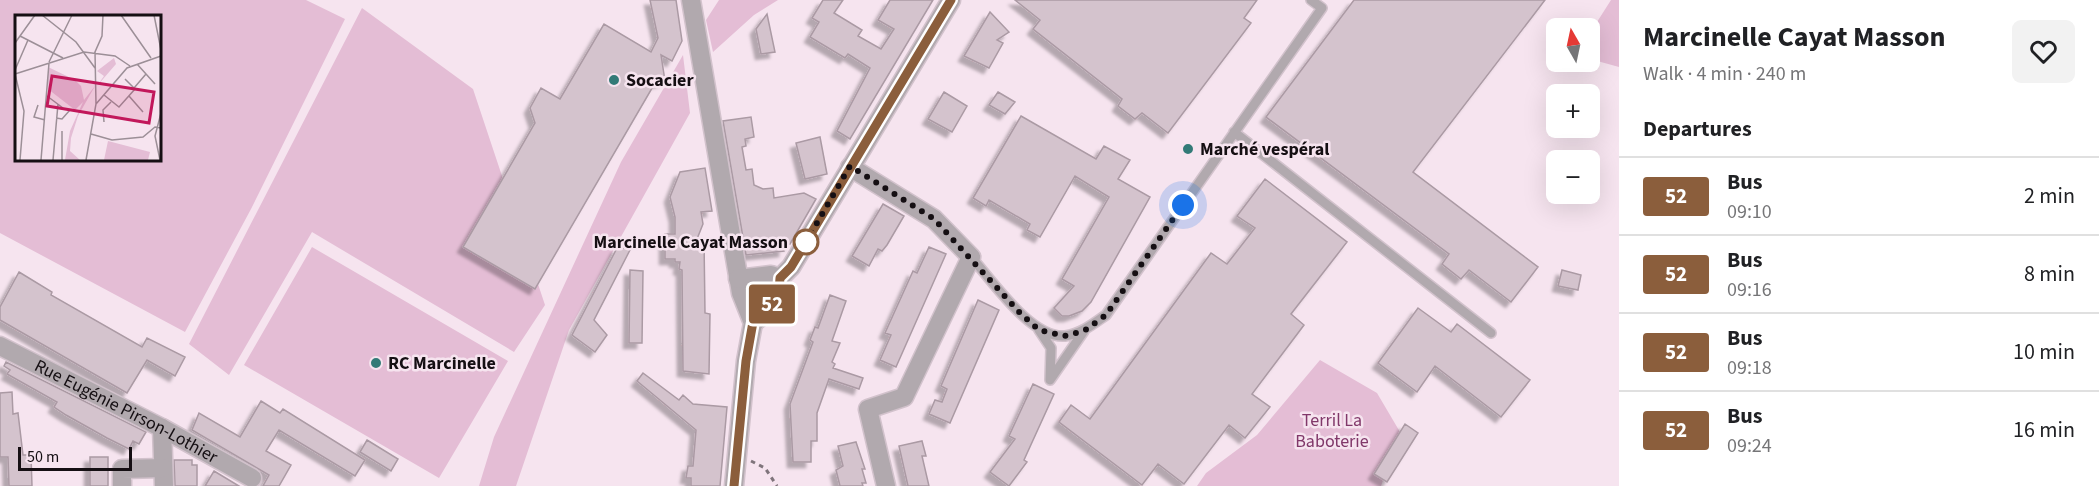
<!DOCTYPE html>
<html lang="en">
<head>
<meta charset="utf-8">
<style>
  body { margin:0; font-family:"Source Sans 3",sans-serif; background:#f2f2f2; color:#202124; height:100vh; display:flex; flex-direction:column; font-size:22px; white-space:nowrap }
  * { box-sizing:border-box; margin:0 }
  p { font-size:20px; color:#757577 }
  .icon { flex:none; width:33px; height:33px; fill:none; stroke:currentColor; stroke-width:2; stroke-linecap:round; stroke-linejoin:round }
  .map { position:relative; flex:1; overflow:hidden }
  .side { display:flex; flex-direction:column; background:#fff; width:480px }
  .side>* { flex:none }
  .badge { padding:0 12px; border-radius:4px; font-size:21px; line-height:39px }
  .needle { width:39px; rotate:351deg }
  .buttons { position:absolute; left:1546px; top:18px; display:grid; gap:12px }
  .buttons a { display:grid; place-items:center; width:54px; height:54px; border-radius:9px; background:#fff; box-shadow:0 6px 24px #0002; font-size:30px }
  .scale { position:absolute; left:18px; bottom:15px; width:114px; box-sizing:border-box; padding-left:6px; border:3px solid #150f13; border-top:0; font-size:16px; line-height:21px; white-space:nowrap; color:#150f13; -webkit-text-stroke:4px #f6e4ef; paint-order:stroke }
  .you { position:absolute; width:30px; height:30px; margin:-15px; border:4px solid #fff; border-radius:50%; background:#1a73e8; box-shadow:0 0 0 9px #1a73e833 }
  .map>.badge { position:absolute; translate:-50% -50%; box-shadow:0 0 0 3px #fff }
  h2 { padding:0 24px; font-size:22px; line-height:54px }
  .round { display:grid; place-items:center; flex:none; width:63px; height:63px; border-radius:9px; background:#f2f2f2 }
  .overview { display:flex; align-items:center; justify-content:space-between; height:102px; padding:0 24px }
  h1 { font-size:28px; font-weight:700; line-height:45px }
  ul { padding:0; list-style:none }
  li { display:flex; align-items:center; gap:18px; height:78px; padding:0 24px; border-top:2px solid #e0e0e0 }
  li div { flex:1 }
  li b { display:block; font-size:22px }
  li em { font-style:normal }
  li .badge { min-width:66px; font-weight:700; text-align:center }
  main { display:flex; flex:1; min-height:0 }
  .map>svg:first-child { display:block }
  .green { fill:#e4bdd5; fill-rule:evenodd }
  .building { fill:#d4c3cd; stroke:#ab9aa4; stroke-width:1.5; filter:url(#shadow) }
  .lines { fill:none; stroke-linecap:round; stroke-linejoin:round }
  .lane-casing { stroke:#d2c2cc; stroke-width:12 }
  .street-casing { stroke:#d2c2cc; stroke-width:21 }
  .path { stroke:#7f747b; stroke-width:3; stroke-dasharray:4.5 4.5; stroke-linecap:butt }
  .lane { stroke:#b1a9ae; stroke-width:9 }
  .street { stroke:#b1a9ae; stroke-width:18 }
  .line-casing { stroke:#fff; stroke-width:14 }
  .line { stroke:#8b5e3c; stroke-width:9 }
  .walk { stroke:#150f13; stroke-width:6; stroke-dasharray:0 10.8 }
  .poi-dot { fill:#327a77; stroke:#f6e4ef; stroke-width:2 }
  .stop-dot { fill:#fff; stroke:#8b5e3c; stroke-width:3 }
  .labels { text-anchor:middle; stroke-width:5; stroke-linejoin:round; paint-order:stroke }
  .poi-label { font-size:18px; font-weight:bold; fill:#150f13; stroke:#f6e4ef; text-anchor:start }
  .stop-label { font-size:18px; font-weight:bold; fill:#150f13; stroke:#f6e4ef; text-anchor:end }
  .street-label { font-size:18px; fill:#150f13; stroke:#f6e4ef }
  .park-label { font-size:18px; fill:#81386a; stroke:#f6e4ef }
  .inset-road { fill:none; stroke:#9c8f97; stroke-width:1.5 }
  .view { fill:#c2185b; fill-opacity:0.15; stroke:#c2185b; stroke-width:3 }
  .inset-edge { fill:none; stroke:#150f13; stroke-width:3 }
</style>
</head>
<body>
<main>
<div class="map">
<svg width="1619" height="486" viewBox="0 0 1619 486">
  <defs>
    <filter id="shadow"><feDropShadow dx="-5.5" dy="5.5" stdDeviation="1.5" flood-color="#0004"/></filter>
  </defs>
  <rect width="100%" height="100%" fill="#f6e4ef"/>
  <path class="green" d="M0 0H306L345 19 251 209 185 332 0 233ZM16 16H159V159H16Z
    M719 0H778L754 15 713 52 706 20Z
    M1611 0H1619V67L1590 59V33Z
    M362 8 473 89 545 305 514 352 312 232 229 375 189 344Z
    M683 55 690 113 569 330 516 486H479L494 437 621 162Z
    M312 247 508 361 439 478 244 365Z
    M1320 360 1377 393 1400 432 1381 486H1197L1206 473 1257 435Z"/>
  <path class="building" d="M650 0H676L682 41 672 61 661 55 665 81 655 83 535 289 463 247 535 123 530 108 541 88 560 99 604 24 651 52 658 38Z
    M823 0H843L834 13 862 30 858 36 881 49 894 29 878 20 890 0H933L850 139 837 131 870 68 848 54 845 58 810 37 819 22 812 18Z
    M1015 0H1257L1244 18 1251 23 1168 133 1142 113 1135 119 1118 106 1122 99 1033 29 1040 20Z
    M1354 0H1545L1413 172 1538 267 1511 302 1469 270 1461 279 1442 264 1449 254 1266 117Z
    M990 12 1009 32 997 40 1003 43 989 68 964 56Z
    M767 14 775 52 761 54 756 29Z
    M944 92 967 106 952 132 928 119Z
    M998 92 1015 102 1005 114 989 105Z
    M1021 116 1096 159 1104 146 1130 160 1118 179 1150 197 1091 302 1082 311 1069 316H1062L1054 308 1074 286 1062 279 1109 197 1075 176 1040 237 1027 230 1030 224 989 200 986 206 973 198Z
    M751 117 754 137 745 139 746 146 742 147 746 170 752 169 754 185 763 189 773 188 774 198 804 193 816 199 790 244 784 245V251L746 255 723 121Z
    M820 137 827 174 805 179 796 143Z
    M705 168 712 211 701 212 703 224 697 239H704L705 313 710 314 709 374 683 371 682 270 679 269 680 262H675V259H665V234H675V217L670 197 680 172Z
    M1265 179 1347 242 1291 314 1304 325 1252 394 1270 407 1245 438 1229 425 1184 484 1158 464 1142 485 1059 422 1071 405 1090 419 1211 253 1227 264 1255 228 1237 216Z
    M883 204 904 216 887 245 882 251 878 249 869 266 852 256Z
    M929 247 946 254 896 367 880 360 891 335 885 333 913 271 917 273Z
    M617 248H631L594 320 607 335 595 352 572 335Z
    M630 270 643 271 642 343H629Z
    M1562 270 1581 275 1578 290 1558 286Z
    M19 272 52 292 51 295 142 347 147 338 185 357 175 376 147 360 127 393 0 320V307Z
    M830 295 846 301 832 341 840 343 832 362 835 364 833 368 863 378 859 389 829 379 817 413V441H811V462H793L790 404 813 342 810 340 815 327 818 328Z
    M978 300 999 310 950 423 929 414 935 400 942 402 947 389 941 386Z
    M1418 308 1451 332 1457 324 1530 380 1501 417 1435 366 1417 392 1378 363Z
    M6 362 146 432 139 444 133 441 129 449 107 438 66 415 54 407 57 402 7 374 10 370 4 366Z
    M643 373 679 400 683 395 693 404 727 407 720 486H691V478H686L688 466H693L696 430 637 381Z
    M1033 384 1054 394 1024 460 1027 462 1009 486 990 472 1015 439 1009 436Z
    M12 392 13 414 18 413 23 455H31L32 486H9L8 457H0V393Z
    M261 401 280 413 283 409 365 460 355 476 279 430 266 451 291 465 279 486H263L269 475 192 430 199 413 240 437Z
    M1405 424 1418 433 1387 482 1374 474Z
    M367 440 398 459 391 471 360 452Z
    M922 441 926 456H922L929 486H908L899 446Z
    M856 442 865 469H862L866 483H862L863 486H840L836 470 843 466 838 446Z
    M90 457H108V486H90Z
    M174 460H192V465H197V486H175Z
    M214 471 239 486H205Z"/>
  <g class="lines">
    <defs>
      <path id="lane" d="M1234 132 1491 333
        M971 257C992 280 1031 339 1065 336 1081 334 1093 324 1106 315L1322 8 1311 0
        M1039 330 1051 348 1050 380 1084 331"/>
      <g id="street">
        <path d="M691 0 741 293 753 323 746 361 734 486"/>
        <path d="M850 167 934 219 971 257 904 397 868 409 886 486"/>
        <path d="M780 278 791 267 951 0"/>
        <path d="M738 279 771 275 780 278"/>
        <path d="M753 323C768 312 781 297 780 278"/>
        <path id="s1" d="M0 346 162 428 252 478"/>
        <path d="M162 428 164 486"/>
        <path d="M122 486V469L163 468"/>
      </g>
    </defs>
    <use href="#lane" class="lane-casing"/>
    <use href="#street" class="street-casing"/>
    <path class="path" d="M751 461 765 468 777 486"/>
    <use href="#lane" class="lane"/>
    <use href="#street" class="street"/>
  </g>
  <g class="lines">
    <defs>
      <path id="line" d="M734 486 746 361 753 322 774 301 779 291 780 278 791 267 951 0"/>
    </defs>
    <use href="#line" class="line-casing"/>
    <use href="#line" class="line"/>
    <path class="walk" d="M806 242 850 166 934 219 1021 314 1039 330 1064 336 1084 331 1106 315 1183 205"/>
  </g>
  <g class="poi-dot">
    <circle cx="614" cy="80" r="6"/>
    <circle cx="1188" cy="149" r="6"/>
    <circle cx="376" cy="363" r="6"/>
  </g>
  <circle class="stop-dot" cx="806" cy="242" r="12"/>
  <g class="labels">
    <g class="poi-label">
      <text x="626" y="86">Socacier</text>
      <text x="1200" y="155">Marché vespéral</text>
      <text x="388" y="369">RC Marcinelle</text>
    </g>
    <g class="stop-label">
      <text x="788" y="248">Marcinelle Cayat Masson</text>
    </g>
    <g class="street-label">
      <text dy="6" stroke="none"><textPath href="#s1" startOffset="142">Rue Eugénie Pirson-Lothier</textPath></text>
    </g>
    <g class="park-label">
      <text x="1332" y="426">Terril La<tspan x="1332" dy="21">Baboterie</tspan></text>
    </g>
  </g>
  <g transform="translate(15 15)">
    <rect width="146" height="146" fill="#f6e4ef"/>
    <path d="M99 43 101 49 82 71 89 61 82 56ZM33 52 60 65 66 71 69 85 80 71 63 101 56 123 55 136 65 145H50L55 116 68 87 60 95 33 74ZM93 126 135 137 133 145H89Z" fill="#e4bdd5"/>
    <path class="inset-road" d="M27 0 61 27 80 53M106 0 136 43M139 0 146 35M5 21 48 43M0 28 20 0M34 47 57 0M122 49 140 69M0 55 13 25M0 59 69 37 100 41 115 51M0 59 9 96 5 145M119 73 131 59M89 80 104 92 120 74 110 64M32 81 48 93M114 81 128 97M81 89 112 53 146 41M23 90 19 102 30 105M41 103 47 104 55 95M89 107 88 95 96 87M76 119 97 125 128 122 140 112 146 113M26 145 34 48M38 145 43 89M47 145V116M71 145 81 89 80 37 87 21 88 0M145 145 140 121 146 98"/>
    <path class="view" d="M37 61 139 77 134 108 32 91Z"/>
    <rect width="146" height="146" class="inset-edge"/>
  </g>
</svg>
<div class="buttons">
<a><svg class="needle" viewBox="-14 -14 28 28"><path d="M0-13l5 13h-10z" fill="#e53935"/><path d="M0 13l5-13h-10z" fill="#757577"/></svg></a>
<a>+</a>
<a>−</a>
</div>
<div class="scale">50 m</div>
<div class="you" style="left:1183px;top:205px"></div>
<b class="badge" style="left:772px;top:304px;background:#8b5e3c;color:#fff">52</b>
</div>
<section class="side">
<div class="overview"><div><h1>Marcinelle Cayat Masson</h1><p>Walk · 4 min · 240 m</p></div><a class="round"><svg class="icon" aria-label="heart" viewBox="0 0 24 24"><path d="M12 20l-8-8c-3-5 5-10 8-4 3-6 11-1 8 4z"/></svg></a></div>
<h2>Departures</h2>
<ul>
<li><span class="badge" style="background:#8b5e3c;color:#fff">52</span><div><b>Bus</b><p>09:10</p></div><em>2 min</em></li>
<li><span class="badge" style="background:#8b5e3c;color:#fff">52</span><div><b>Bus</b><p>09:16</p></div><em>8 min</em></li>
<li><span class="badge" style="background:#8b5e3c;color:#fff">52</span><div><b>Bus</b><p>09:18</p></div><em>10 min</em></li>
<li><span class="badge" style="background:#8b5e3c;color:#fff">52</span><div><b>Bus</b><p>09:24</p></div><em>16 min</em></li>
</ul>
</section>
</main>
</body>
</html>
